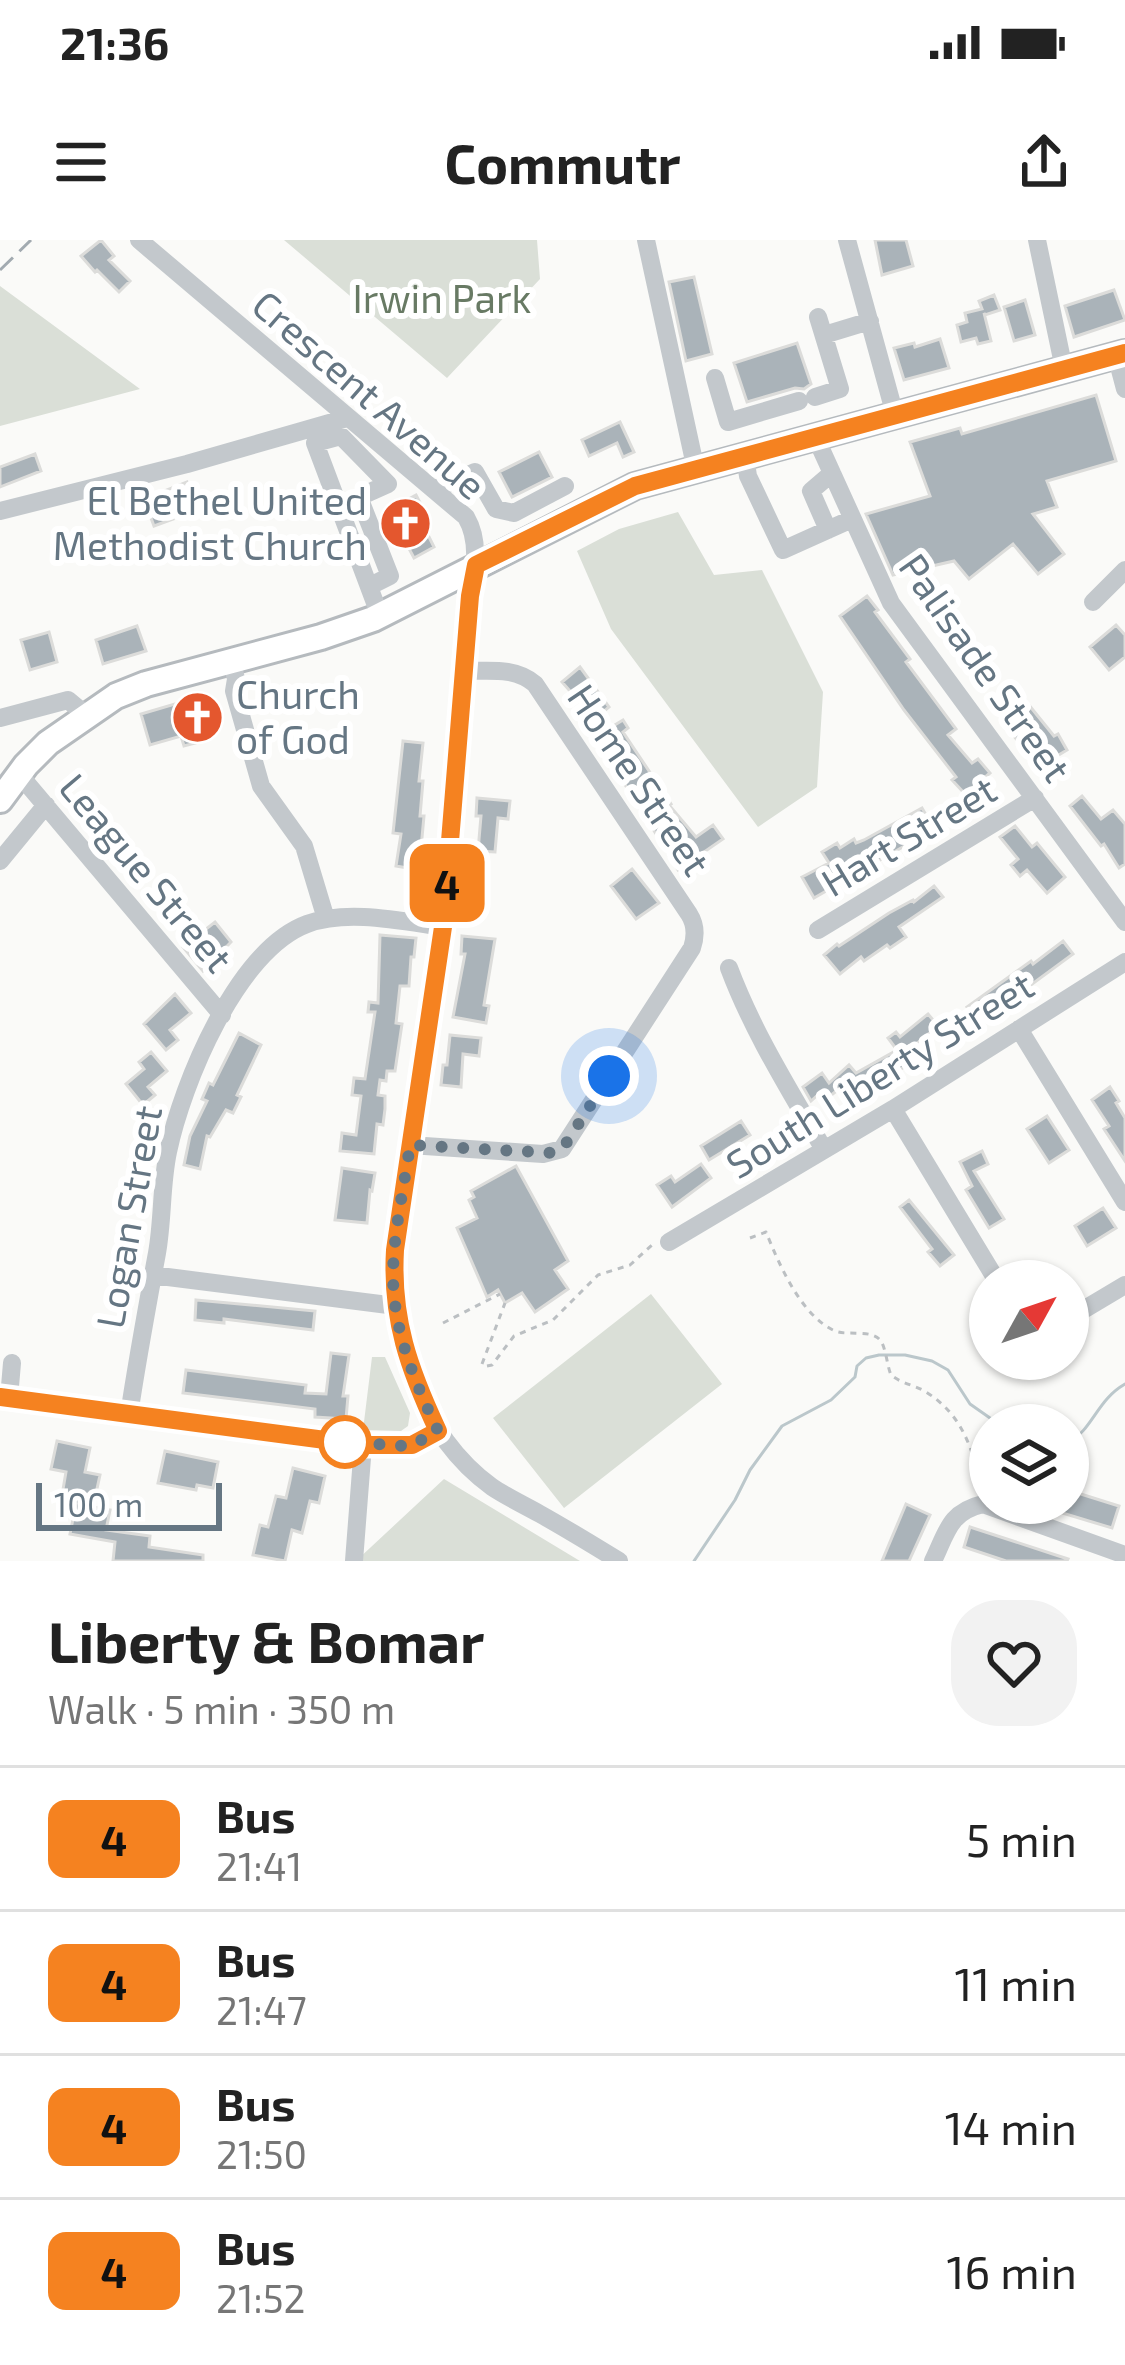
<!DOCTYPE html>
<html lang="en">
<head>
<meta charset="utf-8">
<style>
  body { margin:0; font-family:"Exo 2",sans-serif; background:#f2f2f2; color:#222; height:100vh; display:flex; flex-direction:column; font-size:45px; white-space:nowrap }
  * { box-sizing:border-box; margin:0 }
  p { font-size:39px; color:#767676 }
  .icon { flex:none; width:66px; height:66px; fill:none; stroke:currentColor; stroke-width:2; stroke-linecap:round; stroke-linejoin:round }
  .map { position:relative; height:1321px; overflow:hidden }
  .side { display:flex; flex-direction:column; background:#fff; flex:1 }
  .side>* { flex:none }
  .badge { padding:0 24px; border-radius:18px; font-size:42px; line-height:78px }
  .needle { width:78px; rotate:50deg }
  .fabs { position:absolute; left:969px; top:1020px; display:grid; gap:24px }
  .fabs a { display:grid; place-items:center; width:120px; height:120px; border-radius:50%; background:#fff; box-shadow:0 3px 9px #0004; font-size:60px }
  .scale { position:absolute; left:36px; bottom:30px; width:186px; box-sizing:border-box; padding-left:12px; border:6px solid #657683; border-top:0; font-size:33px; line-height:42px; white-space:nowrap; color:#657683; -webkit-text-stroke:9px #fff; paint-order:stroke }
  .you { position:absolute; width:60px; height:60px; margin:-30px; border:9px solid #fff; border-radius:50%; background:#1a73e8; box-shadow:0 0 0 18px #1a73e833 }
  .map>.badge { position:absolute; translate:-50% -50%; box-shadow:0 0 0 6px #fff }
  .round { display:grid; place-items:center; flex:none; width:126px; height:126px; border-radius:48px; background:#f2f2f2 }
  .head { display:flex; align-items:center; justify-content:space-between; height:204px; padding:0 48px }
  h1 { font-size:57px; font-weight:700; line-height:90px }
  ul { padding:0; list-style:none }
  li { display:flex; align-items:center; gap:36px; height:144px; padding:0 48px; border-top:3px solid #e0e0e0 }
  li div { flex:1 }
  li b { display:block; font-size:45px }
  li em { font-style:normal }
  li .badge { min-width:132px; font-weight:700; text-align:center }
  .status { display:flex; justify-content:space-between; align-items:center; height:84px; padding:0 60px; background:#fff; direction:ltr }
  .status svg { height:33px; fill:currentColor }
  header { display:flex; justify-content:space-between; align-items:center; height:156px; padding:0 48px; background:#fff; font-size:54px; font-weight:700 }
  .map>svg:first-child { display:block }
  .green { fill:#dadfd7 }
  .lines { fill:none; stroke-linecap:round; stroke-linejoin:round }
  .stream { stroke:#bbc7cb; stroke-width:3 }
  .building { fill:#aab3b9; stroke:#dcdcda; stroke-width:3 }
  .major-casing { stroke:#b5babe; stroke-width:30 }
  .path { stroke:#bbbfc2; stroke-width:3; stroke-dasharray:6 6; stroke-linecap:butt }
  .minor { stroke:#c3c8cc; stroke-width:18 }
  .major { stroke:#fff; stroke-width:24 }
  .rail { stroke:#a2aab0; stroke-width:3; stroke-dasharray:18 9; stroke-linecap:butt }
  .line-casing { stroke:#fff; stroke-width:27 }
  .line { stroke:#f58220; stroke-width:18 }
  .walk { stroke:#657683; stroke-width:12; stroke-dasharray:0 21.6 }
  .stop-dot { fill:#fff; stroke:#f58220; stroke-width:6 }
  .labels { text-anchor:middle; stroke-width:12; stroke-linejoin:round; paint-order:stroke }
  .park-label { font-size:39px; fill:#687a64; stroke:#fff }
  .street-label { font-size:39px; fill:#657683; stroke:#fff }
  .poi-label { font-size:39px; fill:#657683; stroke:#fff; text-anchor:end }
</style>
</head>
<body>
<div class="status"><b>21:36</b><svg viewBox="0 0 49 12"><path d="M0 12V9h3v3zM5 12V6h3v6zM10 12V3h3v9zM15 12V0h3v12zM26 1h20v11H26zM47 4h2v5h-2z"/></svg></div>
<header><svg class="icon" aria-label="menu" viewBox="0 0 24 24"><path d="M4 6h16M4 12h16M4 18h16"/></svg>Commutr<svg class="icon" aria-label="share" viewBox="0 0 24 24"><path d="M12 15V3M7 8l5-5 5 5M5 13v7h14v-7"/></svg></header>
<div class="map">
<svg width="1125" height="1321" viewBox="0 0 1125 1321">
  <rect width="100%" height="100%" fill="#fafaf8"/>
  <path class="green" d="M284 0H537L540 39 447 138Z
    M0 46 140 149 0 186Z
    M678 272 714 335 762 330 823 452 817 547 758 587 611 389 577 311 619 289Z
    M651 1054 722 1144 564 1268 493 1178Z
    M372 1117H385L410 1173 408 1186 401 1191 363 1190Z
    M444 1239 580 1321H356Z"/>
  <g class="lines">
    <path class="stream" d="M1068 1204C1094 1187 1097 1160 1125 1144
      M694 1321 735 1260 750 1230 782 1186 831 1160 855 1137 857 1126 866 1118 879 1115H905L932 1121 948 1130 970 1164 1000 1185"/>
  </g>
  <path class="building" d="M101 0 114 16 109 20 130 41 119 52 97 30 95 32 81 16Z
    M875 0H906L913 26 882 35Z
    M694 37 712 114 686 121 669 42Z
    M1114 50 1125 80 1074 97 1065 66Z
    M994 55 1000 70 985 75 984 73 991 101 978 104 976 98 961 102 957 85 967 82 965 73 982 69 979 61Z
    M1025 60 1035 95 1014 101 1004 67Z
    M940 99 949 128 904 140 894 108 914 103 915 107Z
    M797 103 811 144 804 149 795 148 747 162 734 123Z
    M1096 155 1116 221 1047 241 1057 267 1033 274 1064 314 1038 334 1013 304 969 339 954 321 893 335 866 274 930 256 910 202 960 188 962 194Z
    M620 182 634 212 623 217 617 203 589 216 582 200Z
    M539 212 552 237 512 257 499 232Z
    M35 214 41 231 0 247V227Z
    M187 242 195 264 171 272 173 279 154 286 144 259Z
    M416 255 426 274 419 277 434 307 414 318 398 288 394 290 385 272Z
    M867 356 878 370 875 372 910 419 906 422 956 489 948 495 972 523 978 519 990 533 965 554 952 540 956 537 904 470 840 376Z
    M1116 385 1125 395V417L1109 430 1090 407Z
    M137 386 146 411 103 424 96 400Z
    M49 392 57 422 30 430 21 400Z
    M580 427 609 467 590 483 579 471 584 467 562 442Z
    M1016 449 1054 496 1058 494 1067 510 1037 528 1022 502 1020 504 1010 491 1012 489 994 467Z
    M195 458 207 500 184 506 181 496 150 505 141 474Z
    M623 480 628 488 623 492 671 564 669 565 696 597 713 585 723 599 678 630 669 616 672 614 656 594 624 543 626 542 595 497Z
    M403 501 423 503 419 541H423L420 576H424L419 630 396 626 401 594 393 593Z
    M1082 556 1101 579 1113 570 1125 584V624L1119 628 1104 604 1101 606 1070 566Z
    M477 558 510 561 508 579 498 578 495 612 478 611 481 576H476Z
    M922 568 934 589 814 658 802 637 829 623 822 612 837 603 840 608 854 599 856 603 864 600Z
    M1015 586 1032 607 1037 603 1065 637 1047 653 1027 630 1020 636 1011 625 1018 619 1000 597Z
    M632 629 659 663 636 679 611 646Z
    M934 646 943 657 899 687 906 697 890 708 887 705 864 721 861 717 840 734 824 715 837 704 839 706 889 673 913 660 914 662Z
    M215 682 231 702 203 731 183 707Z
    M380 695 416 698 414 717H411L409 746H400L396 783 402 784 395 831H387L386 841 380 840 378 855 385 856V869L383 885 377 884 374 914 340 911 342 893 356 895 361 856 352 855 354 838 365 839 375 772H368L369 762 378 763Z
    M462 696 495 699 484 765 489 766 486 783 453 777 465 714H461Z
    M1063 701 1073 714 1005 764 1003 762 979 782 967 767 1031 721 1033 724Z
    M175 754 191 773 170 790 178 800 166 810 144 784Z
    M928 774 938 786 915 805 924 817 910 827 908 825 877 843 872 833 849 852 844 845 825 860 820 853 811 861 803 847 822 833 829 843 849 825 856 833 897 810 888 798 896 792 900 797Z
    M239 793 261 805 237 855 241 857 233 873 226 870 210 897 207 896 200 929 184 925 190 896 207 861 202 859 209 843 213 845Z
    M450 795 481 798 479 816 463 814 461 847 441 845 443 825H447Z
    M151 812 167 831 148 847 155 855 143 865 126 844 144 829 139 822Z
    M1110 847 1119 861 1116 863 1125 878V921L1104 889 1109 886 1092 860Z
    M1047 876 1069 910 1049 923 1027 889Z
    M741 881 750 895 709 920 701 906Z
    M982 911 988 924 974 931 1004 979 989 988 966 950 972 946 960 922Z
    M701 924 711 938 672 967 657 945 671 936 675 942Z
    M516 926 568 1021 555 1030 568 1049 535 1072 522 1053 505 1063 498 1050 487 1057 457 988 477 978 469 960 474 957 471 951Z
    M342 928 375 933 372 951 370 950 367 983 335 980Z
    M909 960 954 1015 940 1026 928 1012 932 1009 900 967Z
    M1103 968 1116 988 1087 1006 1075 986Z
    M196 1060 315 1071 313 1090 224 1079V1083L195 1080Z
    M331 1113 349 1115 343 1156H348L346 1179 315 1177V1169L183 1153 186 1130 306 1145 305 1153 326 1154Z
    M57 1201 90 1208 85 1232 100 1235 93 1267 110 1270 106 1290 150 1296 149 1307 203 1315V1321H113L115 1302 70 1294 76 1264 61 1261 66 1232 51 1229Z
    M165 1211 218 1222 213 1248 197 1245 196 1250 158 1243Z
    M293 1228 325 1236 319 1263 310 1261 302 1293 292 1290 285 1321 253 1315 260 1285 268 1287 276 1256 286 1258Z
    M1068 1250 1119 1266 1112 1288 1036 1265 1068 1263Z
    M906 1264 930 1275 909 1321H882Z
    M970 1287 1068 1319 1067 1321H1006L964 1307Z"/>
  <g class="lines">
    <defs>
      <path id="major" d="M0 560 26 525 48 503 116 456 146 444 321 397 373 379 635 246 1125 113"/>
    </defs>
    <use href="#major" class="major-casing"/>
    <path class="path" d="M750 998 766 992C779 1024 801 1076 835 1091 847 1096 871 1089 880 1100 886 1107 887 1126 891 1135 902 1144 915 1145 926 1152 963 1175 974 1211 981 1251
      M443 1083 500 1054
      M482 1124 505 1063
      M487 1126 492 1125 514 1096 553 1080 598 1035 630 1025 652 1005"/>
    <path class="minor" d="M139 0 466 277C480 301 475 328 470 355L443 687 395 1010C389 1096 419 1194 492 1247 507 1257 524 1265 540 1274 567 1289 593 1305 619 1321
      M646 0 696 230
      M847 0 895 175
      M1037 0 1064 129
      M824 95 870 81
      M1116 115 1125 149
      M715 138 728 182 799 161
      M815 157 840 149 818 77
      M816 198 891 363 1125 682
      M745 217 748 236 783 310 852 279
      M434 250 475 232 496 269 514 273 565 246
      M0 271 187 224 347 178
      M828 290 811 251 832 233
      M370 346 390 336 359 257 388 244 341 196 315 203 380 376
      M1093 362 1125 330
      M232 422 236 439 234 451 261 546 304 606 326 679
      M0 478 68 460 86 475
      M19 534 222 775
      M0 621 46 565
      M818 690 1035 558
      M729 728C753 792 789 849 823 908
      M1019 789 1125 962
      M893 869 997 1041
      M410 905 543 914 562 909 692 708C696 696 696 685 689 674L535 444C515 427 490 431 465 431
      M669 1002 893 869 1125 722
      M152 1035 396 1066
      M1068 1079 1125 1045
      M0 1157 363 1205H412L438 1191
      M9 1158 12 1123
      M129 1175C137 1121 147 1067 157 1013 163 979 161 945 168 912 182 844 237 710 307 684 347 669 401 681 443 687
      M354 1321 363 1205
      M933 1321C947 1292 949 1272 983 1264L1125 1315"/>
    <use href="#major" class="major"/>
    <path class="rail" d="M0 30 31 0"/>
  </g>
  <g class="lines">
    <defs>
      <path id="line" d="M0 1157 363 1205H412L438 1191C409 1129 391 1079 395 1010L443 687 470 356 476 325 635 246 1125 113"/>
    </defs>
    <use href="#line" class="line-casing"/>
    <use href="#line" class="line"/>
    <path class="walk" d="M345 1202 330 1200 399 1206 412 1205 438 1191C415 1142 394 1093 393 1037 393 994 404 948 410 905L553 913 562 909 569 899 609 836"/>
  </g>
  <defs>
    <symbol id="church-disc" viewBox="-11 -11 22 22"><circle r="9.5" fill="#e4572e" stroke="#fff"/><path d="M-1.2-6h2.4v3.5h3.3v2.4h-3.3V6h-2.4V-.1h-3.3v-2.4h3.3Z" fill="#fff"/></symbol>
  </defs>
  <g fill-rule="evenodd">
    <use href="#church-disc" x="376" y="254" width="59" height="59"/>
    <use href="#church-disc" x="168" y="448" width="59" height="59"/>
  </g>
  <circle class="stop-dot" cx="345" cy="1202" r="24"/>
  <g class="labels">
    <g class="park-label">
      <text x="442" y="73">Irwin Park</text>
    </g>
    <g class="street-label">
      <text transform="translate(369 155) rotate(41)" y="14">Crescent Avenue</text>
      <text transform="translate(985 428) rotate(55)" y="14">Palisade Street</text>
      <text transform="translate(639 540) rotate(56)" y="14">Home Street</text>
      <text transform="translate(909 596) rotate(-31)" y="14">Hart Street</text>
      <text transform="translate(146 633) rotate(50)" y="14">League Street</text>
      <text transform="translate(880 835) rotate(-32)" y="14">South Liberty Street</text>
      <text transform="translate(129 977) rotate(-80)" y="14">Logan Street</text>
    </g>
    <g class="poi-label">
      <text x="367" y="275">El Bethel United<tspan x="367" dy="45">Methodist Church</tspan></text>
      <text x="236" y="469" text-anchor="start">Church<tspan x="236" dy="45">of God</tspan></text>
    </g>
  </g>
</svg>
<div class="fabs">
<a><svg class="needle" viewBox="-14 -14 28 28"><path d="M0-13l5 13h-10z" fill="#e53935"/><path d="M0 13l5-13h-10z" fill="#767676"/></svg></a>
<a><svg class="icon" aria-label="layers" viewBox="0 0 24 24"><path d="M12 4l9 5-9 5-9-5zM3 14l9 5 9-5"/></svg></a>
</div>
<div class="scale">100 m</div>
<div class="you" style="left:609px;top:836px"></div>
<b class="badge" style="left:447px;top:643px;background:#f58220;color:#111">4</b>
</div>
<section class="side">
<div class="head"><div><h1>Liberty &amp; Bomar</h1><p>Walk · 5 min · 350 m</p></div><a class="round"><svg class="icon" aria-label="heart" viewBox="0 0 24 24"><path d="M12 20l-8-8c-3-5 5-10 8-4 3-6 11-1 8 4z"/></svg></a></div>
<ul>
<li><span class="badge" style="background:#f58220;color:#111">4</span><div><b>Bus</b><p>21:41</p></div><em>5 min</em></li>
<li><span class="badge" style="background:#f58220;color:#111">4</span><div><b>Bus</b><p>21:47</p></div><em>11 min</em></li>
<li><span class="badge" style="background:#f58220;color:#111">4</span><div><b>Bus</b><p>21:50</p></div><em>14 min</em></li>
<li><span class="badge" style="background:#f58220;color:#111">4</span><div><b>Bus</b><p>21:52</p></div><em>16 min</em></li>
</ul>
</section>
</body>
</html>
